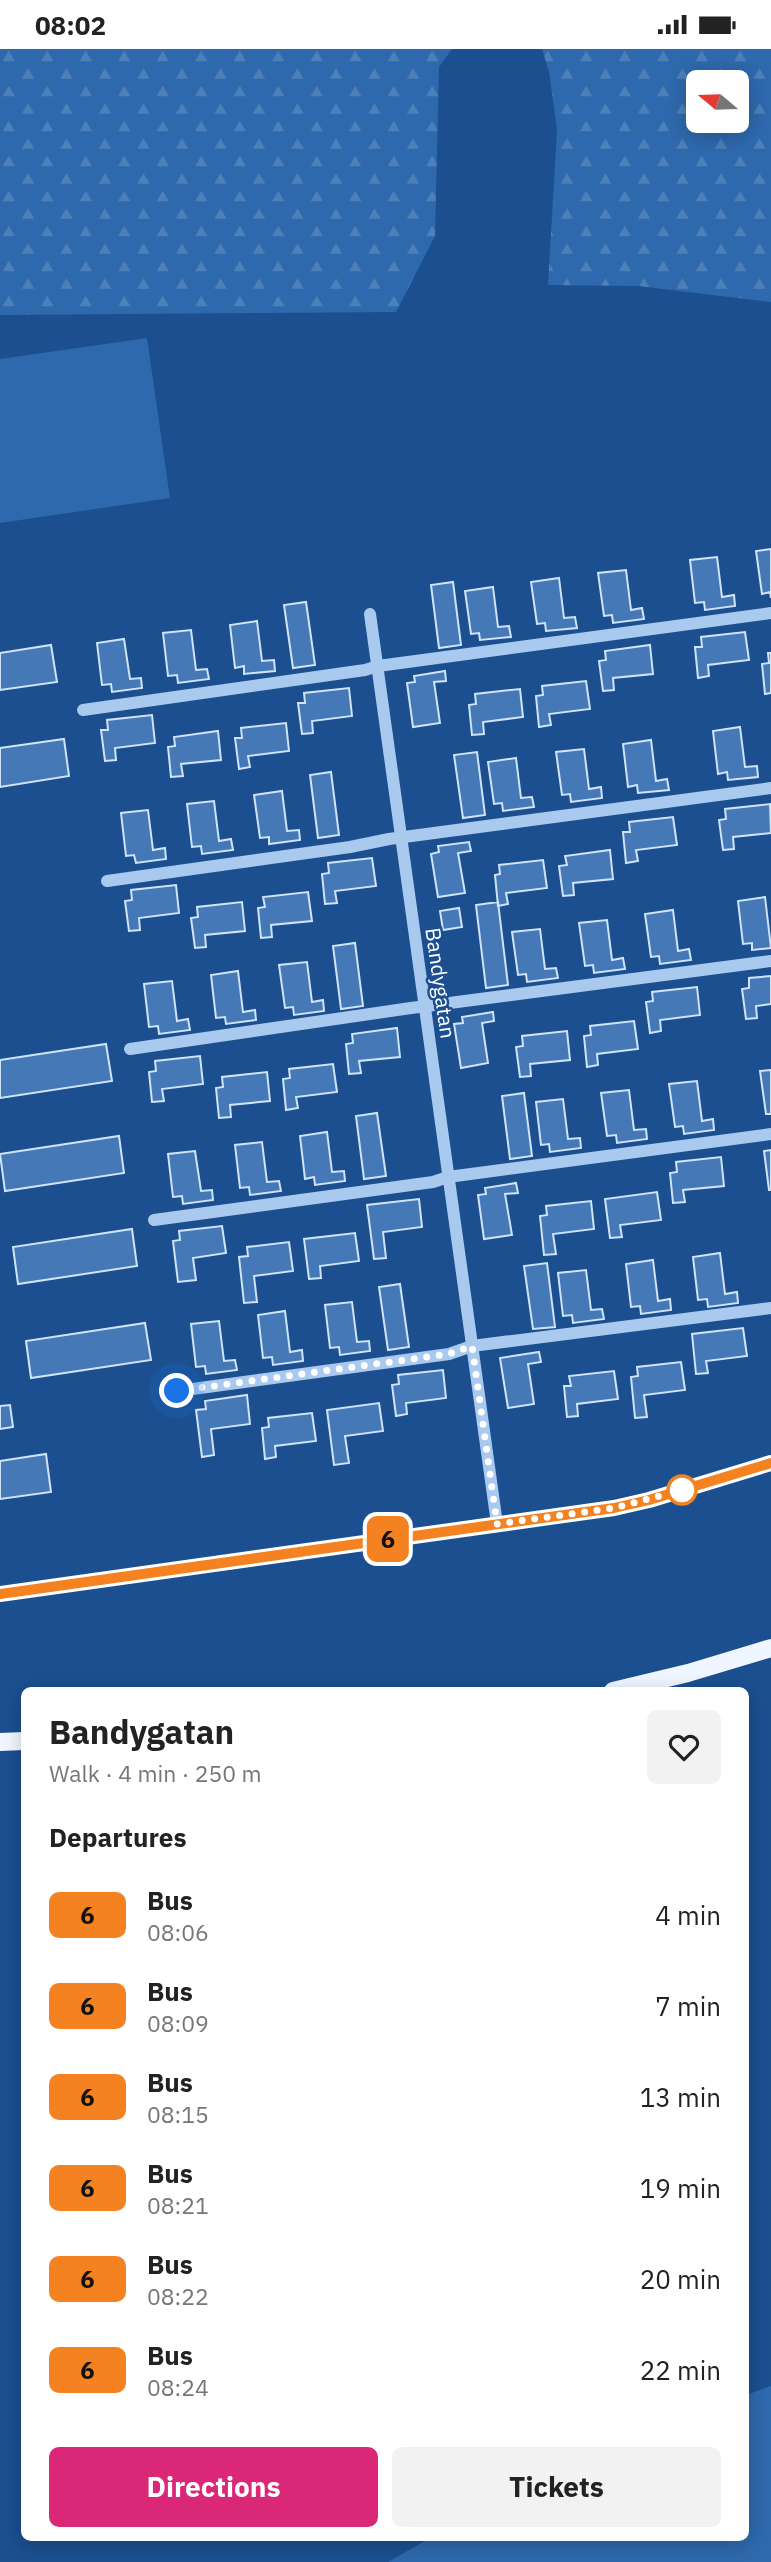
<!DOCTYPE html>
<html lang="en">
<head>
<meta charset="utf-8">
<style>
  body { margin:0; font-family:"IBM Plex Sans",sans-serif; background:#f2f2f2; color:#222; height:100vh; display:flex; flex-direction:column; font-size:26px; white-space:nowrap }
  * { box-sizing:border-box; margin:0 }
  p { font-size:23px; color:#767676 }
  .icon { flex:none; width:38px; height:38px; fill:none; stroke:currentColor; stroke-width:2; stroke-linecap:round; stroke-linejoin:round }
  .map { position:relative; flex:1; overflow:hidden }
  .sheet { position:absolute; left:21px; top:1638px; width:728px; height:854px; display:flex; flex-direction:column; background:#fff; border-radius:10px; box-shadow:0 4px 18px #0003 }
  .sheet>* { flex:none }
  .badge { padding:0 14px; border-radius:10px; font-size:24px; line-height:46px }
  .needle { width:46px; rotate:289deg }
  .buttons { position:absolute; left:686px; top:21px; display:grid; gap:14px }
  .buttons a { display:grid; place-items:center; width:63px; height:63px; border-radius:10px; background:#fff; box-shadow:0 4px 18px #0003; font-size:35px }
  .you { position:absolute; width:35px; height:35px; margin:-18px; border:5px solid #fff; border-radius:50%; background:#1a73e8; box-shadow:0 0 0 10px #1a73e833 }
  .map>.badge { position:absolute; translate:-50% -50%; box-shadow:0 0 0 4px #fff }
  h2 { padding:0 28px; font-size:26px; line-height:63px }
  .round { display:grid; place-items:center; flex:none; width:74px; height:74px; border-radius:10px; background:#f2f2f2 }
  .summary { display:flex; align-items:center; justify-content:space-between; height:119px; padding:0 28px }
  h1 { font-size:33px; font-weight:800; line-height:52px }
  .cta { display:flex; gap:14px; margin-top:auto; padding:14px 28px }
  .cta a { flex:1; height:80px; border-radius:10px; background:#db2777; color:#fff; font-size:28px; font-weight:800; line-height:80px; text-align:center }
  .cta a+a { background:#f2f2f2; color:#222 }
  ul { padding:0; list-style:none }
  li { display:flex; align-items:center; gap:21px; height:91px; padding:0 28px }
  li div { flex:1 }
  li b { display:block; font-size:26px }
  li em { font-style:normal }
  li .badge { min-width:77px; font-weight:700; text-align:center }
  .status { display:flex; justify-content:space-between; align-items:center; height:49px; padding:0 35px; background:#fff; direction:ltr }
  .status svg { height:19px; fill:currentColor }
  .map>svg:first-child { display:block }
  .forest { fill:url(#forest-firs); fill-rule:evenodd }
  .garden { fill:#2e69ad }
  .building { fill:#4478b7; stroke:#cfe3fa; stroke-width:2 }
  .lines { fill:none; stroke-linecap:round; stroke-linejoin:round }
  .minor { stroke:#a9c9ee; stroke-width:12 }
  .major { stroke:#f0f6ff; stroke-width:18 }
  .line-casing { stroke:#fff; stroke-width:16 }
  .line { stroke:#f58220; stroke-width:10 }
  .walk { stroke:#fff; stroke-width:7; stroke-dasharray:0 12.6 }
  .stop-dot { fill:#fff; stroke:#f58220; stroke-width:3.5 }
  .labels { text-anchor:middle; stroke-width:5; stroke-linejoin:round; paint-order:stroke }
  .street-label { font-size:21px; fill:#fff; stroke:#1b4f8f }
</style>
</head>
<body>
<div class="status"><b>08:02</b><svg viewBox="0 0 49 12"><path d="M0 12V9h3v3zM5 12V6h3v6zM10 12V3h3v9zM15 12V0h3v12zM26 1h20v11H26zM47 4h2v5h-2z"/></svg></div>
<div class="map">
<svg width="771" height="2513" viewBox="0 0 771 2513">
  <defs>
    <pattern id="forest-firs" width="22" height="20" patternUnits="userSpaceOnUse" patternTransform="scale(1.75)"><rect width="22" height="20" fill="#2e69ad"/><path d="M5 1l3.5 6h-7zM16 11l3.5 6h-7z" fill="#4d80b9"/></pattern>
  </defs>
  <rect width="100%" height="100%" fill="#1b4f8f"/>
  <path class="forest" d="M0 0H452L439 18 435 187 396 263 0 266Z
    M542 0H771V253L638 237 548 236 557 81 549 23ZM698 33H737V72H698Z"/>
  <path class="garden" d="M147 289 170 449 0 474V310Z
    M771 2337V2513H388L430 2489 746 2488V2346Z"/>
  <path class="building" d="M771 500V549L770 543 762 545 756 502Z
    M717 508 722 548 734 546 735 557 705 561 704 553 695 554 690 511Z
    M626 521 631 561 642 559 644 570 613 574 612 566 604 567 598 524Z
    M559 529 564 569 575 568 577 579 546 582 545 574 537 575 531 533Z
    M453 533 461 596 439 599 431 536Z
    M493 538 498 578 509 577 511 588 480 591 479 584 471 585 465 542Z
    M306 553 315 616 293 619 284 556Z
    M257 572 262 612 274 611 275 622 244 625V617L235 619 230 576Z
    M191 581 196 621 207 620 209 630 178 634 177 626 168 627 163 584Z
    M745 583 749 611 708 616 709 627 698 629 695 598H702L701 588Z
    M124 590 130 630 141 629 142 639 112 643 111 635 102 636 97 594Z
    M51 596 57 633 0 641V604Z
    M650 596 653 625 613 629 614 641 603 642 599 612 606 611 605 602Z
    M768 604H771V644L765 645 762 615 769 614Z
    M445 622 446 632 434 633 440 674 413 678 407 634 415 633 414 627Z
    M586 632 590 660 549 665 551 676 539 678 536 647 543 646 542 637Z
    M349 639 352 667 312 672 313 684 302 685 298 654H305L304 644Z
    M520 640 523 668 483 673 484 685 472 686 469 656 476 655 475 645Z
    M152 666 155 694 115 699 116 711 105 712 101 681H108L107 671Z
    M286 674 289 702 248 707 250 718 239 720 235 689H242L241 679Z
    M740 678 745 718 757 717 758 728 728 731 727 723 718 725 713 682Z
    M218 682 221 711 181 715 183 727 171 728 168 698 175 697 174 688Z
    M64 690 69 727 0 738V699Z
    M651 691 656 732 667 730 669 741 638 744 637 736 628 738 623 695Z
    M584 700 589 740 601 738 602 749 571 753 570 745 562 746 556 703Z
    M477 703 485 766 463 769 454 706Z
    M516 709 521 749 532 748 534 758 503 762 502 754 494 755 488 713Z
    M331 723 339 786 318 789 310 726Z
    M282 742 287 782 299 781 300 791 269 795V788L260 789 254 746Z
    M214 752 219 792 231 790 233 801 202 805 201 797 192 798 187 755Z
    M770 755 771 784 733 788 734 800 723 801 719 771 726 770 725 760Z
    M148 761 153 801 165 799 166 810 136 814 134 806 126 807 121 764Z
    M673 768 677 796 636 801 638 812 626 814 623 783H630L629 773Z
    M469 793 471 802 458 804 465 844 438 848 431 805 439 803 438 797Z
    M610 801 613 830 573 834 574 846 563 847 559 817 567 816 565 807Z
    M372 809 376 837 335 842 337 854 325 855 322 825 329 824 328 814Z
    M543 811 547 839 506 844 508 855 498 857 495 826 500 825 499 816Z
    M176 836 179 864 139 869 140 881 129 882 125 852 132 851 131 841Z
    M308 843 312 872 271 876 272 888 261 889 258 859 265 858 263 848Z
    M765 848 771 899 752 901V894L743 895 738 852Z
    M242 853 245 882 205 886 206 898 195 899 191 869 198 868 197 858Z
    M498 853 508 936 486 939 476 856Z
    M459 859 462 878 443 881 440 862Z
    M673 861 678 902 689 900 691 911 660 915 659 907 651 908 645 865Z
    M607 871 612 911 623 909 625 920 594 924 593 916 585 917 579 874Z
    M540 880 545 920 556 919 558 929 527 933 526 925 518 926 512 883Z
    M355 894 363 957 341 960 333 897Z
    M307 913 312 953 323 951 324 962 294 966 293 958 285 959 279 916Z
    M238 922 243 963 255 961 256 971 226 975 225 968 216 969 211 926Z
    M771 927V955L756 957 757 969 746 970 742 940 749 939V929Z
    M172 932 177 972 188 970 190 981 159 985 158 977 149 978 144 935Z
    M697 938 700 966 660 971 661 982 650 984 646 953 653 952 652 943Z
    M493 963 494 972 482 974 488 1014 461 1019 454 975 463 974 462 968Z
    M634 972 638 1000 597 1005 598 1016 587 1018 584 987 591 986 590 977Z
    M397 979 400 1008 359 1012 361 1024 349 1025 346 995 353 994 352 985Z
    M567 982 570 1011 530 1015 531 1027 520 1028 516 998 523 997 522 987Z
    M106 995 112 1032 0 1049V1011Z
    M200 1007 203 1035 162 1040 164 1052 152 1053 149 1023 156 1022 155 1012Z
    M333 1015 337 1043 296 1048 298 1059 286 1061 283 1030 290 1029 289 1020Z
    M771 1021V1065H766L760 1022Z
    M267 1023 270 1052 230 1056 231 1068 219 1069 216 1039 223 1038 222 1028Z
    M697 1032 702 1072 713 1070 714 1081 684 1085 683 1077 675 1078 669 1035Z
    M629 1041 634 1081 646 1080 647 1090 617 1094 616 1086 607 1087 601 1044Z
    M524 1044 532 1107 510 1110 502 1047Z
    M563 1050 568 1090 580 1089 581 1099 550 1103 549 1095 541 1096 536 1053Z
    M377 1064 386 1127 364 1130 356 1067Z
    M327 1083 332 1123 344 1122 345 1132 315 1136 314 1128 305 1130 300 1087Z
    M119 1087 124 1124 5 1142 0 1105Z
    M262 1093 267 1133 279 1132 281 1142 250 1146 249 1138 240 1139 235 1096Z
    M771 1101V1141H769L764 1102Z
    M195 1102 201 1142 212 1141 213 1151 183 1155 182 1147 173 1148 168 1105Z
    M721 1108 724 1137 683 1141 685 1153 673 1154 670 1124 677 1123 676 1113Z
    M516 1134 518 1144 505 1145 512 1186 484 1190 478 1146 486 1145 485 1139Z
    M657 1143 661 1171 620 1176 622 1188 610 1189 605 1150Z
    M419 1150 422 1178 383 1183 386 1209 374 1210 367 1156Z
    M591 1152 594 1180 553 1185 556 1205 544 1206 540 1167 547 1166 546 1157Z
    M222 1177 226 1204 193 1209 196 1231 178 1233 173 1192 180 1191 179 1182Z
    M132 1180 137 1217 18 1235 13 1198Z
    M355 1184 359 1212 320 1217 321 1229 309 1230 304 1190Z
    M289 1193 293 1222 254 1227 257 1253 244 1254 239 1208 248 1207 247 1198Z
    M720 1204 725 1245 737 1243 738 1254 708 1258 707 1250 698 1251 693 1208Z
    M653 1211 658 1252 670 1250 671 1261 641 1265 640 1257 631 1258 626 1215Z
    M547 1214 555 1278 533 1280 524 1217Z
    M586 1221 591 1261 602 1260 604 1270 573 1274 572 1266 563 1267 558 1224Z
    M400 1235 409 1298 388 1301 379 1238Z
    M352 1253 357 1293 369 1292 370 1302 340 1306 339 1298 330 1299 325 1256Z
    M285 1262 290 1303 302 1301 303 1312 273 1316 272 1308 263 1309 258 1266Z
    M219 1272 224 1312 235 1311 237 1321 206 1325 205 1317 196 1318 191 1275Z
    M145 1274 151 1311 31 1329 26 1292Z
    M743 1279 747 1307 706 1312 708 1324 696 1325 692 1285Z
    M539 1303 541 1313 528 1315 534 1355 508 1359 500 1309Z
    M681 1313 685 1341 644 1346 647 1368 635 1369 631 1328 638 1327 637 1318Z
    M443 1321 446 1349 406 1354 407 1365 396 1367 392 1336 399 1335 398 1326Z
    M614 1322 618 1350 577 1355 578 1367 567 1368 564 1337H571L569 1327Z
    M247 1346 250 1375 211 1380 214 1406 202 1408 196 1361 206 1360 205 1352Z
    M379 1354 383 1382 345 1387 349 1414 334 1416 327 1361Z
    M10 1356 13 1378 0 1380V1357Z
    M312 1364 316 1392 275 1397 276 1408 265 1410 262 1379 269 1378 268 1369Z
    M46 1405 51 1443 0 1450V1412Z"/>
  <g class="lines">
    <path class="minor" d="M370 565 497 1475
      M83 661 365 621 378 617 771 564
      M107 832 350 798 389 790 771 739
      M130 1000 411 959 771 912
      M154 1171 433 1133 448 1128 771 1085
      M178 1342 449 1305 472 1297 771 1259
      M0 1545 614 1459 649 1451 771 1414"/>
    <path class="major" d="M613 1642 688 1624 771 1599
      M0 1693 24 1692"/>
  </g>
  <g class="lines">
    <defs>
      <path id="line" d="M0 1545 614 1459 649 1451 771 1414"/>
    </defs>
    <use href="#line" class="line-casing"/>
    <use href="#line" class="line"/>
    <path class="walk" d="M177 1342 449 1305 472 1297 497 1475 614 1459 682 1441"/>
  </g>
  <circle class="stop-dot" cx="682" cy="1441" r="14"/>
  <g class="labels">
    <g class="street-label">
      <text transform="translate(440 934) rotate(82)" y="7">Bandygatan</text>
    </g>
  </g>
</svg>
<div class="buttons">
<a><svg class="needle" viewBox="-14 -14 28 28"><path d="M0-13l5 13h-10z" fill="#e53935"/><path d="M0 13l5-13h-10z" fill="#767676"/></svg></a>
</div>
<div class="you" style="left:177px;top:1342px"></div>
<b class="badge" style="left:388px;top:1490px;background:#f58220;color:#111">6</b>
<section class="sheet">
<div class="summary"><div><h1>Bandygatan</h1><p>Walk · 4 min · 250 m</p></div><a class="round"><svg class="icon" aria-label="heart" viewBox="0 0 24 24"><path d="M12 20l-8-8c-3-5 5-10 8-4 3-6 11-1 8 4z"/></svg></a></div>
<h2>Departures</h2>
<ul>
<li><span class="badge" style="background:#f58220;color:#111">6</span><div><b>Bus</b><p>08:06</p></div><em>4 min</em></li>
<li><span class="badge" style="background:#f58220;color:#111">6</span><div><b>Bus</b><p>08:09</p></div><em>7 min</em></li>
<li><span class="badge" style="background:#f58220;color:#111">6</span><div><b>Bus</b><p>08:15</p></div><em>13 min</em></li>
<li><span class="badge" style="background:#f58220;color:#111">6</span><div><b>Bus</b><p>08:21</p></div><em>19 min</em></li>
<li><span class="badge" style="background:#f58220;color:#111">6</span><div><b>Bus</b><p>08:22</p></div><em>20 min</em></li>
<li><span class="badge" style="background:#f58220;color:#111">6</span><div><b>Bus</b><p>08:24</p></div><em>22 min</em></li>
</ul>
<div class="cta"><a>Directions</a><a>Tickets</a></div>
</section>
</div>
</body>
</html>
